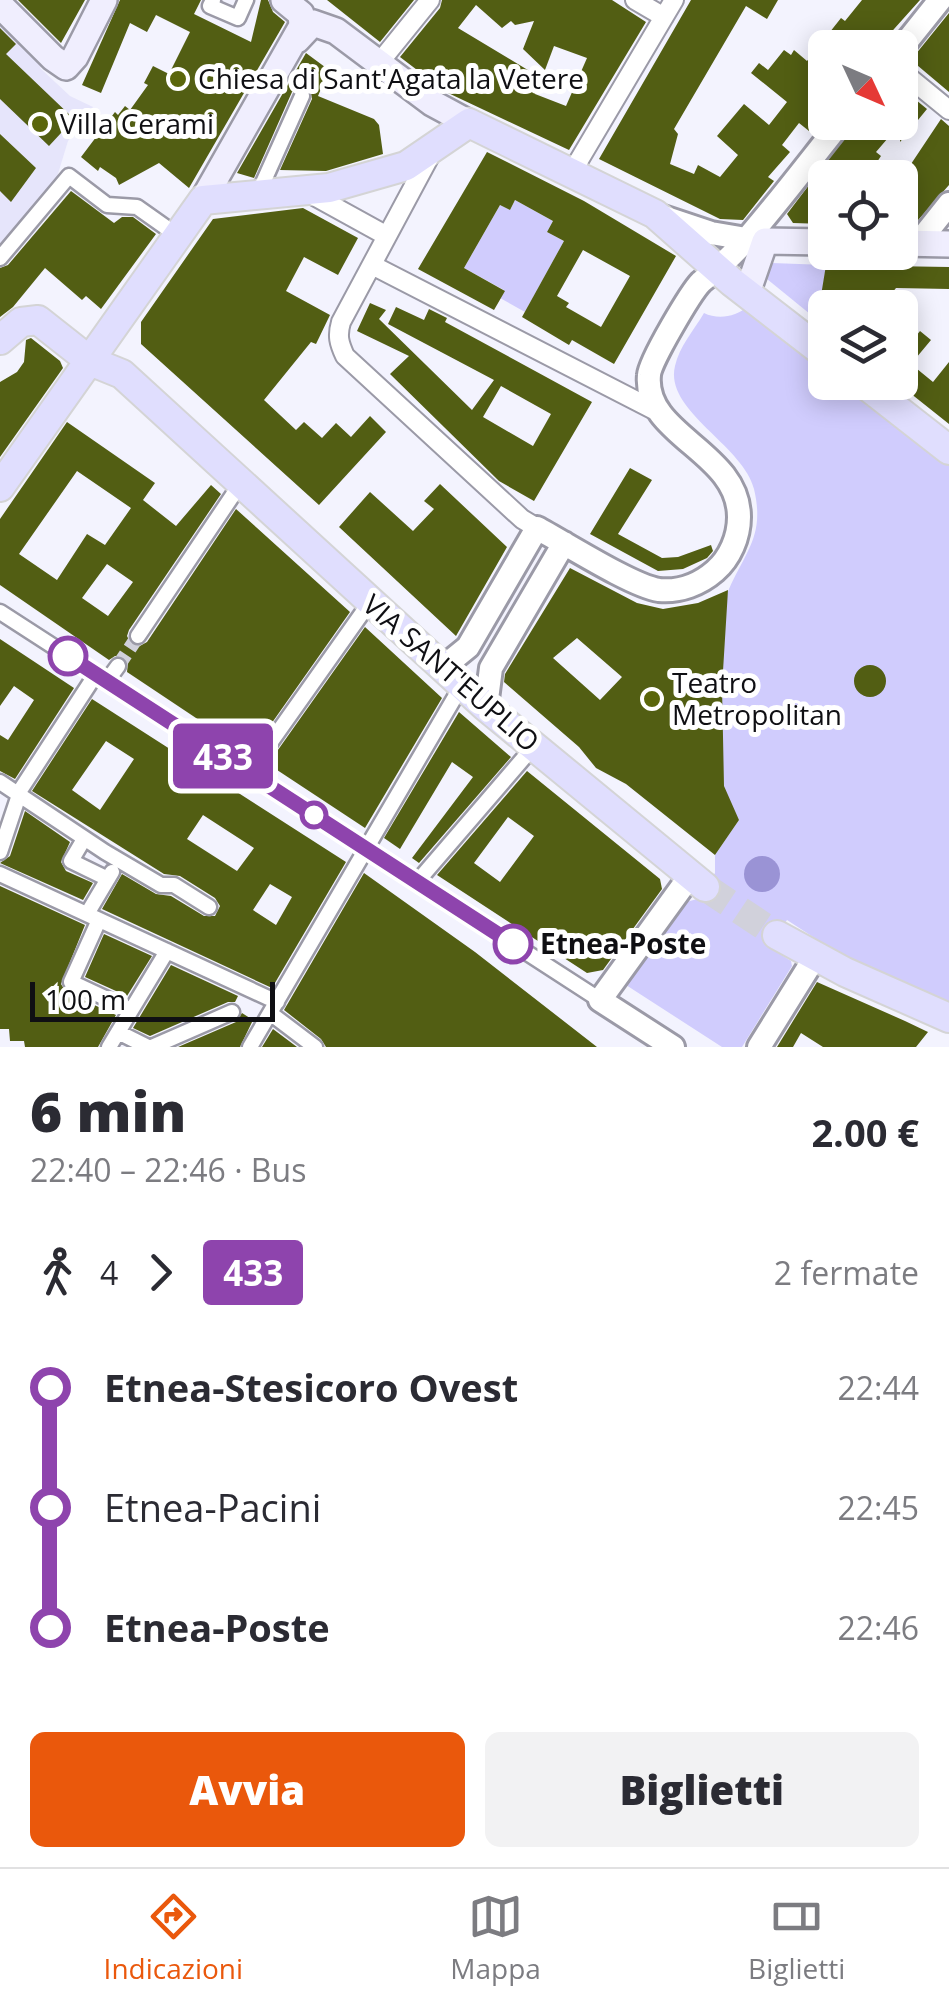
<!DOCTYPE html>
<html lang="it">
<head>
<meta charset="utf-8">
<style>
  body { margin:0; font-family:"Open Sans",sans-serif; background:#f2f2f3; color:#2b2b33; height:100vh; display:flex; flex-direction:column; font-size:38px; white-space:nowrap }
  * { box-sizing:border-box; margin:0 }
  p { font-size:32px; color:#7c7c81 }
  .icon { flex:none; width:55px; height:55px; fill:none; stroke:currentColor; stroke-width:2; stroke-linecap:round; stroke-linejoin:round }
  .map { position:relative; height:1047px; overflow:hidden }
  .sheet { display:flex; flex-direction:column; background:#fff; flex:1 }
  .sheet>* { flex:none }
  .badge { padding:0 20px; border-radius:8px; font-size:35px; line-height:65px }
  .needle { width:65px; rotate:134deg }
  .controls { position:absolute; left:808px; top:30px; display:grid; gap:20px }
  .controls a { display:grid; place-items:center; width:110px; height:110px; border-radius:15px; background:#fff; box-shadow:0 5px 25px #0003; font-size:50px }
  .scale { position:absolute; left:30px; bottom:25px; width:245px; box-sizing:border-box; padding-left:10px; border:5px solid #0f0f13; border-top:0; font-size:28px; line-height:35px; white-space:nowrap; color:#0f0f13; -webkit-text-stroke:8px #fff; paint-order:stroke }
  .map>.badge { position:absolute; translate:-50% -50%; box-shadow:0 0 0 5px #fff }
  .legs { display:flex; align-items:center; gap:15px; height:110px; padding:0 30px; font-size:32px }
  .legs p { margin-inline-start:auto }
  .headline { display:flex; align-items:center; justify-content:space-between; height:170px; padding:0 30px }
  h1 { font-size:55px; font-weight:800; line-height:75px }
  .action { display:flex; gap:20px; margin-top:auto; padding:20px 30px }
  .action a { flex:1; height:115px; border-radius:15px; background:#ea580c; color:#fff; font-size:40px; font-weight:800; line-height:115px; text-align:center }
  .action a+a { background:#f2f2f3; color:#2b2b33 }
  ul { padding:0 30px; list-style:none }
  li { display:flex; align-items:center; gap:35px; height:120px; font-size:38px }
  li i { display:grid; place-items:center; width:15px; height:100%; margin:0 12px; background:currentColor }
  li i::after { content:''; width:25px; height:25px; margin:-12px; border:8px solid; border-radius:50%; background:#fff }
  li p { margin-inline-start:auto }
  li:first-child i { background:linear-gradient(#0000 50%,currentColor 0) }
  li:last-child i { background:linear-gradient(currentColor 50%,#0000 0) }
  .tab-bar { display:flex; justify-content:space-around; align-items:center; height:140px; border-top:2px solid #e1e1e2; background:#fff; font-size:28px; color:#7c7c81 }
  .tab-bar a { display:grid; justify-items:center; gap:5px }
  .tab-bar .on { color:#ea580c }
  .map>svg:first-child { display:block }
  .built { fill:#e6e5fb }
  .green { fill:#d0ccfd }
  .water { fill:#9a93d5 }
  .building { fill:#525e13; fill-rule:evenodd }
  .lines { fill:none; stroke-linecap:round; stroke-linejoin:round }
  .pedestrian-tunnel { stroke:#d1d1db; stroke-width:14; stroke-dasharray:14 7; stroke-linecap:butt }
  .primary-tunnel { stroke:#d1d1db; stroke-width:28; stroke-dasharray:28 14; stroke-linecap:butt }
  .pedestrian-casing { stroke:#9b9aa7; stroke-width:19 }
  .minor-casing { stroke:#9b9aa7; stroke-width:22 }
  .tertiary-casing { stroke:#9b9aa7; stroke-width:28 }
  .secondary-casing { stroke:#9b9aa7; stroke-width:30 }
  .primary-casing { stroke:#d4d4d5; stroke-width:32 }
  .pedestrian { stroke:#fff; stroke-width:14 }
  .minor { stroke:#fff; stroke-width:18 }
  .tertiary { stroke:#fff; stroke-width:22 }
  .secondary { stroke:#f0eefe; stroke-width:25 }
  .primary { stroke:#e0defe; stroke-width:28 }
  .line-1-casing { stroke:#fff; stroke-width:22 }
  .line-1 { stroke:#8e44ad; stroke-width:15 }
  .poi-dot { fill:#5a660b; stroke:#fff; stroke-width:4 }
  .stop-1-dot { fill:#fff; stroke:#8e44ad; stroke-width:5 }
  .labels { text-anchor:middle; stroke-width:10; stroke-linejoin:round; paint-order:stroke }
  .poi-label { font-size:28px; fill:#0f0f13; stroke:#fff; text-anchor:start }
  .street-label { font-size:28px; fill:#0f0f13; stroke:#fff }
  .stop-label { font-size:28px; font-weight:bold; fill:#0f0f13; stroke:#fff; text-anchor:start }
</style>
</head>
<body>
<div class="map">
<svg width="949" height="1047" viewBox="0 0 949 1047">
  <rect width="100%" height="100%" fill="#f3f3fe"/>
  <path class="built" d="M0 18 44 62 40 68 70 96 93 107 68 141 57 177 0 248Z"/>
  <path class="green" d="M515 200 553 221 547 232 564 241 525 312 500 298 504 290 464 268 500 205 510 210Z
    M772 263 826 265 821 301 810 314 767 279Z
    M748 306 825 366V382L846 383 949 464V1006L850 961 787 920 769 947 791 961 792 966 742 1047H722L626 985 683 903 697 899 715 873V855L739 820C733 810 726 799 724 786 719 760 720 608 729 589 746 551 765 535 754 489 743 445 664 411 675 366 679 347 694 330 704 313 718 320 736 317 748 306Z"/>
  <path class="water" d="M744 874a18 18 0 1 1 36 0a18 18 0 1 1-36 0Z"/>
  <path class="building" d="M18 0H85L61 43Z
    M120 0H201L194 14 251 42 261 0H268L273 12 285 22 189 188 159 163 119 185 116 178 100 167 98 171 81 157 115 112 118 115 125 106 130 110 148 85 144 83 153 66 169 74 190 32 156 15 147 32 130 23 101 93 82 85Z
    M327 0H414L380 42Z
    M442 0H612L646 22 569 150 446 92 400 57 440 8ZM476 5 502 28 511 21 515 25 534 21 523 49 545 70 554 46 587 58 566 106 535 94 541 78 458 28Z
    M691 0H778L767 19 746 6 674 129 678 134 670 164 694 174 698 165 720 177 738 155 717 136 744 104 769 125 787 102 751 73 759 63 768 70 784 50 791 55 794 50 807 61 841 18 845 21 862 0H920L877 48H825V110L809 131 799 123 782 145 790 152 768 177 774 181 743 220 720 219 599 159Z
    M949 13V92L911 60Z
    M0 28 16 44 6 54 74 119 49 146 0 99Z
    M306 53 329 70 318 96 374 119 379 125 383 154 326 171 280 170 312 99 310 89 300 86 292 92 254 178 237 173Z
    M900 87 927 109 900 142V124L876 152 881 156 877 162 880 165 873 174 867 178H825V224L793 223 787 214 857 122H900Z
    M941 119 949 126V185L912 227H900V194L911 178 905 173Z
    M0 134 36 168 11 202 0 191Z
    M487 152 584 201 676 256 614 364 572 340 569 345 522 317 564 241 547 232 553 221 515 200 510 210 500 205 464 268 505 291 494 310 418 269ZM583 250 630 276 601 327 566 307 569 303 557 296Z
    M71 191 114 223 122 217H133L156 234 101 309 86 296 82 300 45 268 13 307 0 317V268L8 265Z
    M303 208 358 238 338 275 304 257 286 291 330 315 316 344 311 342 264 400 296 430 304 422 322 438 336 423 351 437 370 416 386 432 319 505 141 344V322L213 219Z
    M826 265 949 267V289L896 288 880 308H819Z
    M370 303 386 310 379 319 472 410 494 380 388 324 396 307 424 320 429 309 447 318 445 322 592 402 534 501 499 481 390 374 409 356 357 331ZM501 386 551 414 533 446 483 417Z
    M920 331 931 340 911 364 933 382 949 362V424L900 385V356Z
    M31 338 60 361 63 368 0 457V382L17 372 24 362 26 340Z
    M67 422 155 483 143 500 176 526 211 485 221 494 129 630 127 636 131 644 138 647 147 642 236 509 350 612 250 754 127 672 128 663 123 657 115 656 109 660 0 585V519ZM77 471 131 508 105 545 87 534 57 580 19 554ZM107 564 133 582 108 616 82 598Z
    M630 468 652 480 618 534 662 558 678 557 711 545 713 551 707 558 683 569 658 571 590 534Z
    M440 484 507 547 456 636 339 527 370 492 413 531 434 509 424 501Z
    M570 568 637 603 663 609 698 603 728 590 722 687 724 786 739 820 715 855 626 784 596 768 579 747 504 682 505 674ZM577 638 622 677 600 700 553 658Z
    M365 627 442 698 365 828 268 764Z
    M0 639 74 688 15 779 0 771V735L8 740 34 700 14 686 0 706Z
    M854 681a16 16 0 1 1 32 0a16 16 0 1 1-32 0Z
    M92 699 346 862 272 988 102 909 122 874 156 894 171 896 204 916H215L220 906 215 898 180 876 164 874 32 791ZM106 741 134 759 100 810 72 790ZM203 815 254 848 237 871 187 839ZM270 884 292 897 276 925 253 910Z
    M459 712 511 757 419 863 412 858 473 777 452 762 400 849 384 838Z
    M527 771 660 879 662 889 603 970 587 973 437 875ZM508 817 534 836 500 882 474 863Z
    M25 811 70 842 61 862 66 871 93 883 83 900 0 863 10 856Z
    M364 873 475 952 597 1047H326L321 1039 284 1010Z
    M0 886 85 925 61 984 66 992 116 1015 98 1047H25L24 1041H10L9 1029H0Z
    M104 934 152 956 127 996 85 977Z
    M171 965 238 996 235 1002H228L150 1036 133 1028Z
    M817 982 905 1021 928 1032 916 1047H823L801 1033 793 1047H777Z
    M242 1013 253 1020 240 1047H178L236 1022Z
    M273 1029 297 1047H262Z"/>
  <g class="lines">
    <path class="pedestrian-tunnel" d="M118 666 138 636"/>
    <path class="primary-tunnel" d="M705 887 777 935"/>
    <defs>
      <path id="pedestrian" d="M213 0 210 6 238 18 246 0
        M258 194 302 96
        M0 258 69 176 107 205 137 207 178 236
        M0 612 600 1000
        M138 636 241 483
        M107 681 118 666
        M249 773 370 602
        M0 782 105 852 161 885H174L209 907
        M84 839 71 861 108 879
        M0 852 21 789 96 674
        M0 874 277 1002
        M417 882 534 746
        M87 914 112 872
        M99 920 71 982 131 1010
        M270 1013 315 1047
        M118 1032 148 1047
        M109 1047 167 951
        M152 1047 232 1012
        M250 1047 462 685"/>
      <path id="minor" d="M635 0 664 17
        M379 63 430 0
        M900 70 949 110
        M431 154 341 322C337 336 339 343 345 356L522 519 537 528
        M572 172 674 0
        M309 193 387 236
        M372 265 660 413"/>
      <path id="tertiary" d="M900 50 940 0
        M663 217 711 233 758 241
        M918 243 949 204
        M439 665 452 660 468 647 537 528C565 543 632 586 659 590 680 592 700 584 715 571 730 558 739 537 739 517 739 451 643 436 649 375 650 361 691 292 701 282 717 269 731 257 745 241 778 203 809 162 841 122
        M486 707 491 668 564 543
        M673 1047 600 1000 690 876
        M759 1047 815 957"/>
      <path id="secondary" d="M0 5 53 58 66 67 75 57 104 0
        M297 40 313 23 336 31 432 103 469 123
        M203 200 302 26 301 14 284 0
        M900 243 949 244
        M747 293 765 241 825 242"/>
      <path id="primary" d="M0 340 21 322 38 320 90 361 122 374 486 707 705 887
        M862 382 949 450
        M0 487 203 200 329 188 406 166 469 123 655 214 732 282 825 354
        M777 935 845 972 949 1018"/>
    </defs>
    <use href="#pedestrian" class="pedestrian-casing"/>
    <use href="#minor" class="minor-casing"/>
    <use href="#tertiary" class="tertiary-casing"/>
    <use href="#secondary" class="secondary-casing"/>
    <use href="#primary" class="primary-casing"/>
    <use href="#pedestrian" class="pedestrian"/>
    <use href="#minor" class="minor"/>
    <use href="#tertiary" class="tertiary"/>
    <use href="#secondary" class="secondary"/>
    <use href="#primary" class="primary"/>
  </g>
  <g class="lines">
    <defs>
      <path id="line-1" d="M68 656 513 944"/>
    </defs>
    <use href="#line-1" class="line-1-casing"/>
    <use href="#line-1" class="line-1"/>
  </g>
  <g class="poi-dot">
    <circle cx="178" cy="79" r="10"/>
    <circle cx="40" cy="124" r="10"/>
    <circle cx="652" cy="699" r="10"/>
  </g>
  <g class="stop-1-dot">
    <circle cx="68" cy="656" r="18"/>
    <circle cx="314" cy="815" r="12"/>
    <circle cx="513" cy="944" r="18"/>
  </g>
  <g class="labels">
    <g class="poi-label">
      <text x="198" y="89">Chiesa di Sant'Agata la Vetere</text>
      <text x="60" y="134">Villa Cerami</text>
      <text x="672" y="693">Teatro<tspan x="672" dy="32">Metropolitan</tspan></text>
    </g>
    <g class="street-label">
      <text transform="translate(451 673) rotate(41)" y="10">VIA SANT'EUPLIO</text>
    </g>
    <g class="stop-label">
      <text x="540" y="954">Etnea-Poste</text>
    </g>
  </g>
</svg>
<div class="controls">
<a><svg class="needle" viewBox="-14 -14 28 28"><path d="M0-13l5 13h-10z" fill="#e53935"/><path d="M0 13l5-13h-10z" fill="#7c7c81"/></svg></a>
<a><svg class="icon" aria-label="locate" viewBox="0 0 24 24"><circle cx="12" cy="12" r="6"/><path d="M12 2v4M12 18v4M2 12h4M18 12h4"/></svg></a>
<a><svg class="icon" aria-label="layers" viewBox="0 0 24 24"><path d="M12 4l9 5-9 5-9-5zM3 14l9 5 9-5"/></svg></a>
</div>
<div class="scale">100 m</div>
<b class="badge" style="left:223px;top:756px;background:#8e44ad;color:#fff">433</b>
</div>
<section class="sheet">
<div class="headline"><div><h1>6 min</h1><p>22:40 – 22:46 · Bus</p></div><b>2.00 €</b></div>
<div class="legs"><svg class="icon" aria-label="walk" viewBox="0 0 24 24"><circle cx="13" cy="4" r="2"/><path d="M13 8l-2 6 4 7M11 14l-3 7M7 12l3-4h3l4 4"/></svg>4<svg class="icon" aria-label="forward" viewBox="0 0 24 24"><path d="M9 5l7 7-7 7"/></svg><b class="badge" style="background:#8e44ad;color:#fff">433</b><p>2 fermate</p></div>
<ul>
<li><i style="color:#8e44ad"></i><b>Etnea-Stesicoro Ovest</b><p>22:44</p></li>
<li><i style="color:#8e44ad"></i><span>Etnea-Pacini</span><p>22:45</p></li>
<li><i style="color:#8e44ad"></i><b>Etnea-Poste</b><p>22:46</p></li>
</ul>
<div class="action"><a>Avvia</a><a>Biglietti</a></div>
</section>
<nav class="tab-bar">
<a class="on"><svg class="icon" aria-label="directions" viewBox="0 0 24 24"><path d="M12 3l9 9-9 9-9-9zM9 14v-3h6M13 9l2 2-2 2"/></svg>Indicazioni</a>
<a><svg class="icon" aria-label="map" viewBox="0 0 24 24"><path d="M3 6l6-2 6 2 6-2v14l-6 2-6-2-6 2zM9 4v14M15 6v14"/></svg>Mappa</a>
<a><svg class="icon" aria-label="tickets" viewBox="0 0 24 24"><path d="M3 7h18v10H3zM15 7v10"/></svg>Biglietti</a>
</nav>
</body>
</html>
